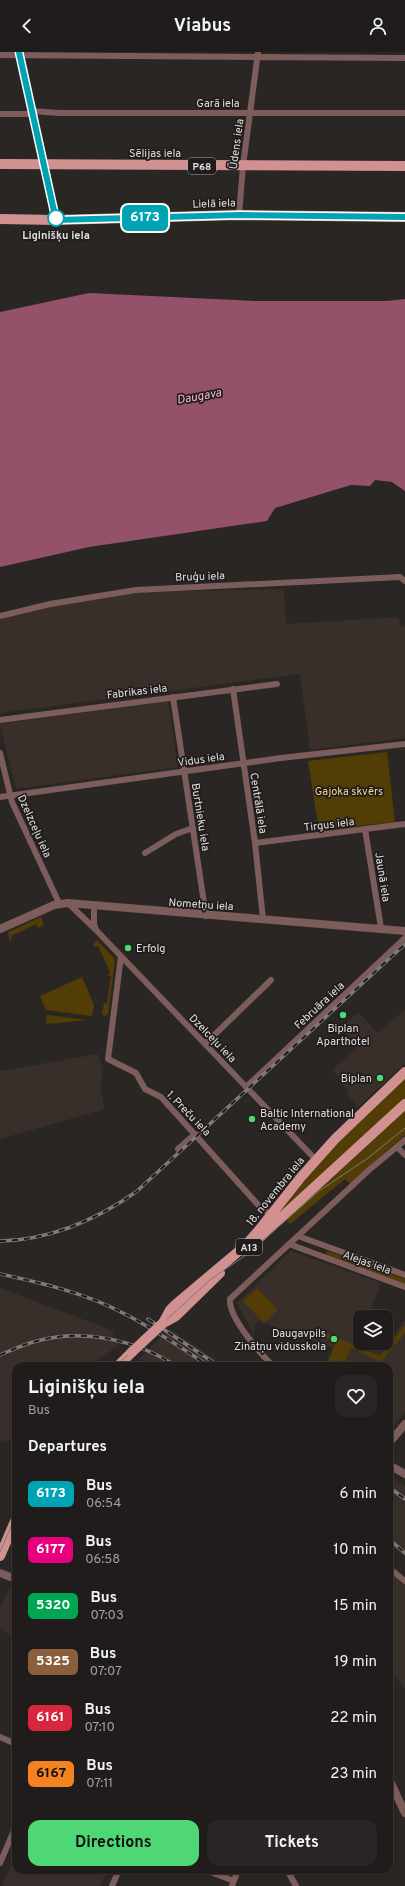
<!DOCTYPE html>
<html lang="en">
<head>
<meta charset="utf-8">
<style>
  body { margin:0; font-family:Overpass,sans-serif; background:#282524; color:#f1f3f6; height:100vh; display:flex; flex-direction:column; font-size:15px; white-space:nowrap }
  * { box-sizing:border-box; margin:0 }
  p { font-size:13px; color:#a2a1a3 }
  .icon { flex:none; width:22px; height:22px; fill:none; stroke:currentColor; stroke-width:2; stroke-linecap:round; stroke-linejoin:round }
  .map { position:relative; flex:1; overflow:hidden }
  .panel { position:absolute; left:12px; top:1310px; width:381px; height:512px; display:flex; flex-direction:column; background:#201c1b; border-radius:12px; box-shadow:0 1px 3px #0004,0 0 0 1px #3d3a3a }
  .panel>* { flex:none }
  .badge { padding:0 8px; border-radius:6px; font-size:14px; line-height:26px }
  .tools { position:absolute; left:353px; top:1258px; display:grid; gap:8px }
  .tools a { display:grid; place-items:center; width:40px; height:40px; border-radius:8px; background:#201c1b; box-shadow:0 1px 3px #0004,0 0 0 1px #3d3a3a; font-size:20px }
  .map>.badge { position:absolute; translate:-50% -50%; box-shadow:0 0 0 2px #fff }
  h2 { padding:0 16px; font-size:15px; line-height:36px }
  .round { display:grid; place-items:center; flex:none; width:42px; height:42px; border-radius:12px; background:#282524 }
  .headline { display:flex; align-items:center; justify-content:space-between; height:68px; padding:0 16px }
  h1 { font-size:19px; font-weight:700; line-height:30px }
  .action { display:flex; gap:8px; margin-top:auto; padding:8px 16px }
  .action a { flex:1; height:46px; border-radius:12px; background:#4fd675; color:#111; font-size:16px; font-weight:700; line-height:46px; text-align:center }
  .action a+a { background:#282524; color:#f1f3f6 }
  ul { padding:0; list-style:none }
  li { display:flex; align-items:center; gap:12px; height:56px; padding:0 16px }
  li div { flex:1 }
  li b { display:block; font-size:15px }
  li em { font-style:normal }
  li .badge { min-width:44px; font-weight:700; text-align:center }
  header { display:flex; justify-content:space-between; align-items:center; height:52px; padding:0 16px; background:#201c1b; font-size:18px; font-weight:700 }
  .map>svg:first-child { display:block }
  .built { fill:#382f2b }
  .green { fill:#533d06 }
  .water { fill:#94526a }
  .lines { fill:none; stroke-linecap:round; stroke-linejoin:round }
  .minor { stroke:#7c5d5c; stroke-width:6 }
  .tertiary { stroke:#7c5d5c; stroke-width:8 }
  .primary { stroke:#d19191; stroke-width:10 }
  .tram { stroke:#7e7a78; stroke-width:1 }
  .rail-casing { stroke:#7e7a78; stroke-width:3.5 }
  .rail { stroke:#201c1b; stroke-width:2; stroke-dasharray:6; stroke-linecap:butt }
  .primary-bridge { stroke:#d19191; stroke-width:10 }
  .line-casing { stroke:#fff; stroke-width:9 }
  .line { stroke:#00a3b4; stroke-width:6 }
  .stop-dot { fill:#fff; stroke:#00a3b4; stroke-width:2 }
  .poi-dot { fill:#4fd675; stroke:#201c1b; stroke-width:1.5 }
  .labels { text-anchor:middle; stroke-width:3.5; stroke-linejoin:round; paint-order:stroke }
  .shield { fill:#201c1b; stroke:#a6a3a2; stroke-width:1 }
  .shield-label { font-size:10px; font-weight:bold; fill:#e0dddc }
  .street-label { font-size:11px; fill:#e0dddc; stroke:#201c1b }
  .stop-label { font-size:11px; font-weight:bold; fill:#e0dddc; stroke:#201c1b }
  .park-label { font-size:11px; fill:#f8d58e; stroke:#201c1b }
  .poi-label { font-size:11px; fill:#e0dddc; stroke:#201c1b; text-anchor:start }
  .water-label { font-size:12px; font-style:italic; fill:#f9bdd0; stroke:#201c1b }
</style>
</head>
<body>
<header><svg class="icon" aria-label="back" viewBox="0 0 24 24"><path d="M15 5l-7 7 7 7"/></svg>Viabus<svg class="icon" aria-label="person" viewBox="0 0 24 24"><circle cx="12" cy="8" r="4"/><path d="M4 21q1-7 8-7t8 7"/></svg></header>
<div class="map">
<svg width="405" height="1834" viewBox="0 0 405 1834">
  <rect width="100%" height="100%" fill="#2a2624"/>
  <path class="built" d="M284 537 286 572 397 565 400 569 401 575 405 574V686L310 698 300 622 0 661V567L60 551 136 540Z
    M168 649 178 715 16 737 0 672Z
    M405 957V1012L358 1055 347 1043 349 1040 341 1031 343 1029 332 1018 358 994 341 976 358 960 378 981Z
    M98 1002 103 1020 100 1036 105 1057 0 1087V1019Z
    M291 1199 381 1231 368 1265H360V1291H386V1279L395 1282 405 1268V1360L389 1379V1314H325L333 1296 257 1269 253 1281 237 1251Z
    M0 1236 114 1279 112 1288 120 1292 89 1314H16V1388L0 1389Z
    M169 1277 191 1291 225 1314H152L139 1307Z
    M389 1423 405 1434V1505L389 1491Z
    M389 1516 405 1529V1637L389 1617Z
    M9 1536 16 1539V1585L0 1578V1556Z
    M16 1802V1818H107L100 1834H4L2 1833Z"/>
  <path class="green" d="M387 700 395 770 319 778 308 709Z
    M41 865 44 873 38 876 36 872 11 884 12 887 10 889 8 880Z
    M97 888 113 905 115 909 108 962 105 964 102 962 104 951 107 952 111 924 107 923 110 920 98 894 95 895 93 893Z
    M82 925 94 953 92 964 46 958 40 944Z
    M47 963 88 968 46 972Z
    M405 1027V1047L281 1162 278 1159 325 1103Z
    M405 1057V1083L350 1131 345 1127 290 1172 285 1166Z
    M328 1199 405 1227V1232L327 1203 326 1200Z
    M257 1236 278 1258 264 1271 243 1249Z
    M405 1273V1281L378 1314H372L377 1308 351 1296 343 1314H326L336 1290 313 1280 315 1276 380 1304Z"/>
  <path class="water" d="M89 241 255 249H387L405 247V439L392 430 375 428 370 434 351 433 275 456 267 469 89 495 0 515V260Z"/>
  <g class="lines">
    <path class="minor" d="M19 2 56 168
      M0 3 405 6
      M32 59 59 61H405
      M0 62H33
      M239 163 243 114 258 0
      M0 564 50 552 136 538 400 525 405 529
      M233 637 255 791 263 867
      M173 645 206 864
      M0 668 277 632
      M0 701 12 750 59 851
      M0 745 281 706 405 692
      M365 777 381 876
      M255 791 405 772
      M145 801 176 782 193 776
      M68 851 96 878 316 1108
      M94 854V872L96 878
      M121 904 108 1007 136 1021 145 1037 161 1045 261 1156 271 1162
      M205 992 271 928
      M246 1035 405 886
      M397 1095 405 1103
      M178 1097 195 1082
      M298 1184 405 1223
      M289 1192 405 1235
      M273 1314C260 1301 228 1265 230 1247L369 1118 405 1088
      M389 1516 405 1529
      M0 1685 16 1692
      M0 1811 16 1774
      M287 1818 296 1834
      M208 1819 234 1829
      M112 1834 119 1818
      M232 1834 238 1818"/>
    <path class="tertiary" d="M0 877 54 853 68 851 405 879
      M389 1391 405 1372
      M389 1413 405 1422
      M0 1521 16 1527
      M389 1727 405 1761"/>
    <path class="primary" d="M0 112 405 114
      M0 167 56 168 239 163 405 165
      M260 1185 405 1052
      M163 1271 170 1258 176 1252 245 1194 259 1178 301 1125 335 1087 405 1020
      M163 1271 176 1264 220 1221
      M118 1314 132 1300
      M0 1504 16 1467"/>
    <path class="tram" d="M116 1314 211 1227 246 1203 319 1139 368 1106 405 1076
      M0 1500 16 1463"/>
    <defs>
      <path id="rail" d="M0 1189C50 1188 96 1168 136 1140L405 892
        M0 1222C42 1231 85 1241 123 1261 153 1276 181 1296 209 1314
        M148 1267 219 1314
        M0 1303C12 1298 24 1292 37 1289 84 1276 136 1288 176 1314
        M389 1435 405 1447
        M389 1487 405 1501"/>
    </defs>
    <use href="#rail" class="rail-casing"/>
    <use href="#rail" class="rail"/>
    <path class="primary-bridge" d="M132 1300 163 1271"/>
  </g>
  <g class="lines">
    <defs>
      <path id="line" d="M19 0 56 168 239 163 405 165"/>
    </defs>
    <use href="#line" class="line-casing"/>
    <use href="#line" class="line"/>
  </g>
  <circle class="stop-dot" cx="56" cy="166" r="8"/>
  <g class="poi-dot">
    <circle cx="128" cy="896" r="4"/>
    <circle cx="343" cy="963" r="4"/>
    <circle cx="380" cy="1026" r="4"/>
    <circle cx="252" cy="1067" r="4"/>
    <circle cx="334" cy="1287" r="4"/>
  </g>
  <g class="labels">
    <g class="shield">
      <rect x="188" y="106" width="28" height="16" rx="3"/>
      <rect x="236" y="1187" width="26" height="16" rx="3"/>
    </g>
    <g class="shield-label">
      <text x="202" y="118">P68</text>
      <text x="249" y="1199">A13</text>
    </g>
    <g class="street-label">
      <text x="218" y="55">Garā iela</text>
      <text transform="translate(236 92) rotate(-82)" y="4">Ūdens iela</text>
      <text x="155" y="105">Sēlijas iela</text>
      <text transform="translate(214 151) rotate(-2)" y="4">Lielā iela</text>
      <text transform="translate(200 524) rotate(-2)" y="4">Bruģu iela</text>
      <text transform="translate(137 639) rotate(-7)" y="4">Fabrikas iela</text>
      <text transform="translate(201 707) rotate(-8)" y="4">Vidus iela</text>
      <text transform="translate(259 751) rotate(81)" y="4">Centrālā iela</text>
      <text transform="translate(201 765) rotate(81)" y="4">Burtnieku iela</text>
      <text transform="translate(329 772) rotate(-7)" y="4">Tirgus iela</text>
      <text transform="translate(35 774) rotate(66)" y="4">Dzelzceļu iela</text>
      <text transform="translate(383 825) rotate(81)" y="4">Jaunā iela</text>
      <text transform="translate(201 852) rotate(4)" y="4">Nometņu iela</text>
      <text transform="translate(319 953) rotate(-43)" y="4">Februāra iela</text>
      <text transform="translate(213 986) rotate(46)" y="4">Dzelceļu iela</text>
      <text transform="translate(189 1061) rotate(46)" y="4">1. Preču iela</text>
      <text transform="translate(275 1139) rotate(-51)" y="4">18. novembra iela</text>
      <text transform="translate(367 1210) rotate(20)" y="4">Alejas iela</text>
    </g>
    <g class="stop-label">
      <text x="56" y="187">Liginišķu iela</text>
    </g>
    <g class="park-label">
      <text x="349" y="743">Gajoka skvērs</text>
    </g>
    <g class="poi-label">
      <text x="136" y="900">Erfolg</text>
      <text x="343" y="980" text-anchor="middle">Biplan<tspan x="343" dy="13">Aparthotel</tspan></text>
      <text x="372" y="1030" text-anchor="end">Biplan</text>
      <text x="260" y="1065">Baltic International<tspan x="260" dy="13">Academy</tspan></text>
      <text x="326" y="1285" text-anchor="end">Daugavpils<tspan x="326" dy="13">Zinātņu vidusskola</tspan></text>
    </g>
    <g class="water-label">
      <text transform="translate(199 344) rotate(-10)" y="4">Daugava</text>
    </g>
  </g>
</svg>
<div class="tools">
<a><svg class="icon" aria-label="layers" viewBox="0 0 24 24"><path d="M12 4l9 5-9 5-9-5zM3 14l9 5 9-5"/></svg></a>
</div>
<b class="badge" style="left:145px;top:166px;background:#00a3b4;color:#fff">6173</b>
<section class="panel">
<div class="headline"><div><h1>Liginišķu iela</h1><p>Bus</p></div><a class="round"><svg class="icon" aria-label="heart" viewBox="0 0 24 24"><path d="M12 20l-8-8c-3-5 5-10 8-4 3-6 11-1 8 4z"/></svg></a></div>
<h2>Departures</h2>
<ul>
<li><span class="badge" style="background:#00a3b4;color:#fff">6173</span><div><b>Bus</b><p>06:54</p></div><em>6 min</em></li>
<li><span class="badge" style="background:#e6007e;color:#fff">6177</span><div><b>Bus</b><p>06:58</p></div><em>10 min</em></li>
<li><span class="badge" style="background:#00a651;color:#fff">5320</span><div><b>Bus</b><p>07:03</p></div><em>15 min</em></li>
<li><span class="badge" style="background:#8b5e3c;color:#fff">5325</span><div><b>Bus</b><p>07:07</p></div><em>19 min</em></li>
<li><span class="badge" style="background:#d7263d;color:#fff">6161</span><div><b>Bus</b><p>07:10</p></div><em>22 min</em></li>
<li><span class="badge" style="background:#f58220;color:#111">6167</span><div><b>Bus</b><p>07:11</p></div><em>23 min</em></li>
</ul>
<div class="action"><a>Directions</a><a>Tickets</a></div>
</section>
</div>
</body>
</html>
